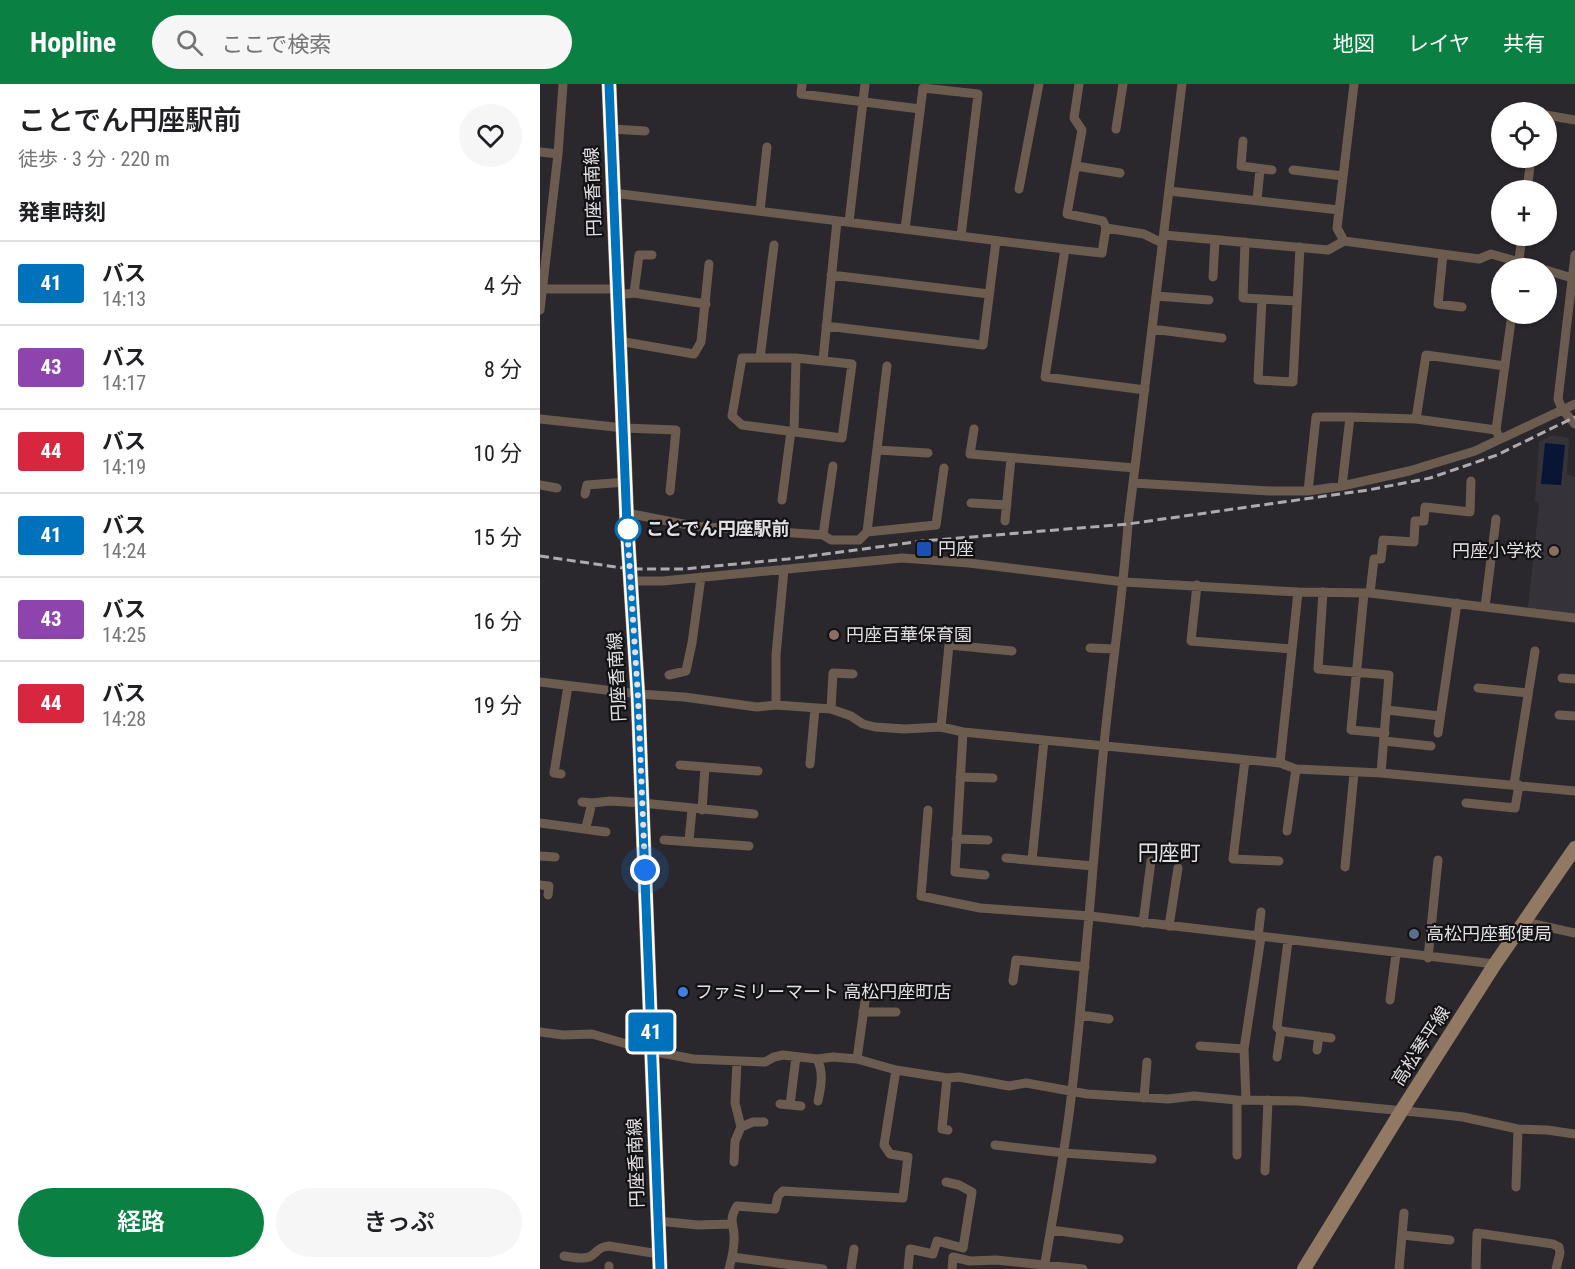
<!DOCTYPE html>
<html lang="ja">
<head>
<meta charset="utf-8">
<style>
  body { margin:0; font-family:"Roboto Condensed","Noto Sans JP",sans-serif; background:#f6f6f6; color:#202124; height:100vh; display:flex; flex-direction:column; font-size:22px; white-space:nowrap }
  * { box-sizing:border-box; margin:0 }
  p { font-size:20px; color:#757577 }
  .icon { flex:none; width:33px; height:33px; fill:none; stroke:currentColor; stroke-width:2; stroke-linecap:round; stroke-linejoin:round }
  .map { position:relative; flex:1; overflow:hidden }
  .details { display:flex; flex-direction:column; background:#fff; width:540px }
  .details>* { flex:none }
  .badge { padding:0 12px; border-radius:4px; font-size:21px; line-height:39px }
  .fabs { position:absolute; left:951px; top:18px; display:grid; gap:12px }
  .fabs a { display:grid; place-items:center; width:66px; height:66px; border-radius:50%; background:#fff; box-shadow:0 2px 4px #0004; font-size:30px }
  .you { position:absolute; width:30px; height:30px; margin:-15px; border:4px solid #fff; border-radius:50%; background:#1a73e8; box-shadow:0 0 0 9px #1a73e833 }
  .map>.badge { position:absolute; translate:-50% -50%; box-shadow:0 0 0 3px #fff }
  h2 { padding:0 18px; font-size:22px; line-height:54px }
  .round { display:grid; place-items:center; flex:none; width:63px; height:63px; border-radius:32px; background:#f6f6f6 }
  .overview { display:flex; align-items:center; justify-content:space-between; height:102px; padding:0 18px }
  h1 { font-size:28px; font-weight:600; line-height:45px }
  .cta { display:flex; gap:12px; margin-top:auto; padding:12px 18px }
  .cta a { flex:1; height:69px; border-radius:36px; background:#0b8043; color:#fff; font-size:24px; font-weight:600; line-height:69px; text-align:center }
  .cta a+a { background:#f6f6f6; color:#202124 }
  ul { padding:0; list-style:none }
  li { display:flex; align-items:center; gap:18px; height:84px; padding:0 18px; border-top:2px solid #e0e0e0 }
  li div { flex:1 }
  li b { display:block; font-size:22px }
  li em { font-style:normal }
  li .badge { min-width:66px; font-weight:700; text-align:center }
  header { display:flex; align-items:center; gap:36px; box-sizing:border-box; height:84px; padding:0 30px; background:#0b8043; color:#fff }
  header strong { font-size:28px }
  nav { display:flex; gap:33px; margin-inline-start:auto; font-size:21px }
  .search { width:420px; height:54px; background:#f6f6f6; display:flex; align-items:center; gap:15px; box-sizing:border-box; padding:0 21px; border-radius:33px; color:#757577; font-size:22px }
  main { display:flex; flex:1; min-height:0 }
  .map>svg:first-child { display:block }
  .built { fill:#36323a }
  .water { fill:#081534 }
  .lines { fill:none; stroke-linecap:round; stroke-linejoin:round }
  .minor { stroke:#6c5c4f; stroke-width:9 }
  .secondary { stroke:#917964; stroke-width:14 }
  .primary { stroke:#ae8e73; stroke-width:15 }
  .rail { stroke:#adabae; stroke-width:3; stroke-dasharray:9 4.5; stroke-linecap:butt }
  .line-casing { stroke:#fff; stroke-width:14 }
  .line { stroke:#0072bc; stroke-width:9 }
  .walk { stroke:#e2e0e3; stroke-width:6; stroke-dasharray:0 10.8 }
  .stop-dot { fill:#fff; stroke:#0072bc; stroke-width:3 }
  .transit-dot { fill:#1a4fb4; stroke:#121113; stroke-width:2 }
  .education-dot { fill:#8d6e63; stroke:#121113; stroke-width:2 }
  .service-dot { fill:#5c6f8a; stroke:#121113; stroke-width:2 }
  .shop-dot { fill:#3f7fe0; stroke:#121113; stroke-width:2 }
  .labels { text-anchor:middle; stroke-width:4.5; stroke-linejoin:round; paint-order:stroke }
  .street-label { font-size:18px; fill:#e2e0e3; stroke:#121113 }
  .stop-label { font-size:18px; font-weight:bold; fill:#e2e0e3; stroke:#121113; text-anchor:start }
  .poi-label { font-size:18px; fill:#e2e0e3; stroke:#121113; text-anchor:start }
  .quarter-label { font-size:21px; fill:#e2e0e3; stroke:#121113 }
</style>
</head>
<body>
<header>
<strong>Hopline</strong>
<div class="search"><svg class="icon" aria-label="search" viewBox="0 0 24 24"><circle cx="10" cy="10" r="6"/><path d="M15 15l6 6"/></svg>ここで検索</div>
<nav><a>地図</a><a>レイヤ</a><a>共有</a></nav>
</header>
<main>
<section class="details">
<div class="overview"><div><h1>ことでん円座駅前</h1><p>徒歩 · 3 分 · 220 m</p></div><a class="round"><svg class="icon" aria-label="heart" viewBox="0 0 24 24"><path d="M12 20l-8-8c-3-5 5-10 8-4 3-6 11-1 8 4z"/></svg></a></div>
<h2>発車時刻</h2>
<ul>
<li><span class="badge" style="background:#0072bc;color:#fff">41</span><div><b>バス</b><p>14:13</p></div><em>4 分</em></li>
<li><span class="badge" style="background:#8e44ad;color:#fff">43</span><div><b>バス</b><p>14:17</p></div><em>8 分</em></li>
<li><span class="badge" style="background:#d7263d;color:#fff">44</span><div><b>バス</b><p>14:19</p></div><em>10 分</em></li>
<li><span class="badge" style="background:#0072bc;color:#fff">41</span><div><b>バス</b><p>14:24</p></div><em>15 分</em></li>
<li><span class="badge" style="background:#8e44ad;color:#fff">43</span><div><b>バス</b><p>14:25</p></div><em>16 分</em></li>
<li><span class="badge" style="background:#d7263d;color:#fff">44</span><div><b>バス</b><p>14:28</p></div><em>19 分</em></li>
</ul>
<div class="cta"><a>経路</a><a>きっぷ</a></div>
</section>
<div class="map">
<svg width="1035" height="1185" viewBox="0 0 1035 1185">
  <rect width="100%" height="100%" fill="#2a282c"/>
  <path class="built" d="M1012 351 1029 354 1027 390 1035 393V531L988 524 999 420 995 417 999 358Z"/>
  <path class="water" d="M1005 359 1025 361 1021 401 1001 400Z"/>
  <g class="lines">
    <path class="minor" d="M262 0 261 10 380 25
      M539 0 534 34 542 46 527 130 563 137 566 144
      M1006 31 1035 36
      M71 45 105 47
      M576 45 583 0
      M703 57 701 82 732 86
      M0 68 18 70
      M536 82 580 89
      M753 86 803 92
      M479 105 499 0
      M987 106 991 74
      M629 107 799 126
      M73 109 525 165 562 169 566 144 604 150 622 159
      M717 116 720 85
      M220 127 227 63
      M309 138 325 0
      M365 145 383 4 438 10 421 152
      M624 151 788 166 804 157 939 175 951 170 1001 184
      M804 157 797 144 814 0
      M705 158 703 214 757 217
      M525 165 505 293 605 306
      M903 170 898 220 922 223
      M1035 171 1018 315 1022 325 1035 340
      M978 184 982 152
      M1006 186 1032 194
      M291 191 449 210
      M673 193 675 156
      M4 205H76
      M94 209 99 171H112
      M77 211 94 209 166 220
      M616 212 669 216
      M722 215 718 296 753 298 760 163
      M0 226 18 70 23 0
      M286 242 443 261 456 157
      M612 245 682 254
      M79 257 154 270 161 258 169 180
      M202 274H256L312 280 302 354 202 341 192 332Z
      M220 274 234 161
      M283 276 297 137
      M0 335 84 344 136 346 130 407
      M876 335 886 271 965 282
      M434 345 430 370 595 384
      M956 346 972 230
      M254 348 256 274
      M337 366 388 369
      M593 399 729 407H768L802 402 869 387 935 367 1035 320
      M0 401 17 404
      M802 402 810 333 876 335 956 346 960 355
      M768 407 776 333H810
      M45 410 47 401 86 398
      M242 416 251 347
      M431 419 467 421
      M87 429 153 442 283 451 291 456H319L327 448 396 441 404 384
      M465 437 471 374
      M327 448 347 282
      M283 451 293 382
      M91 497H123L362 474 429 479 584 498 758 508 830 509 1035 534
      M657 501 651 557 752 565
      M783 508 778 585 849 591 841 689
      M824 509 811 646 845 649
      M830 509 834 475H841L843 456 874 458 875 437H884L885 423 930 428 931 397
      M945 523 956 435
      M550 564 575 565
      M129 591 146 587 152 559 161 493
      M1022 594 1035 595
      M0 598 98 610 144 613 217 623 236 621 291 625 311 632 323 640 335 643 364 645 401 643 423 648 740 679 756 685 841 689 1035 707
      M938 604 988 609
      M236 621V571L244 485
      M291 625 293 589 313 590
      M847 626 900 632
      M1019 631 1035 632
      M401 643 409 561 472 567
      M423 648 415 788 445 791
      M898 649 917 519
      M844 657 891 662
      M705 676 693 775 739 777
      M740 679 758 508
      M270 680 275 624
      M140 681 218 687
      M21 690 14 689 28 602
      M420 693 453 694
      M974 700 995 567
      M42 718 52 719 70 717 102 719 214 730
      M926 719 975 724 979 701
      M162 726 165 683
      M388 726 381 812 440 824 550 832 955 880
      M0 739 66 748
      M46 743 52 719
      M747 747 756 685
      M416 755 448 756
      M124 756 209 762
      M149 757 152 725
      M0 772 15 773
      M466 774 553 782
      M492 776 504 656
      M805 783 814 689
      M0 801 9 802 8 811
      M985 838 1035 849
      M603 839 611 777
      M629 842 638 784
      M718 853 721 828
      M748 857 737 943 741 947 791 954
      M888 874 898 776
      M473 897 476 876 545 883
      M850 916 856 870
      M323 928H356
      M540 931 569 935
      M0 948 23 951 52 950 111 967 153 975 225 978 234 973 243 971 277 975 293 973 317 975 356 986 407 994 419 993 469 1002 486 999 547 1010 628 1015 654 1012 697 1016 760 1017 896 1030 923 1033 978 1045 1007 1046 1035 1050
      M660 962 704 965
      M777 966 779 952
      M737 973 741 947
      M277 975C284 988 281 1003 278 1017
      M317 975 327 903
      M197 978 195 1019 201 1043
      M407 994 402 1045 408 1046
      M604 1014 607 978
      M706 1016 704 965 721 853
      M240 1020 261 1022
      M250 1021 256 973
      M455 1061 524 1069 612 1075
      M697 1071V1016
      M194 1078 195 1057 201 1043 213 1038H224
      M725 1087 728 1016
      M976 1103 978 1045
      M118 1137 158 1141 191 1140
      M511 1146 579 1155
      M862 1151 910 1156
      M24 1172C32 1173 44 1176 51 1172 58 1167 59 1163 69 1162L119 1170
      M192 1173 283 1185
      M69 1185V1182
      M189 1185C192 1174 195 1161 194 1150 193 1138 189 1135 197 1122L235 1125 238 1112 243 1107 363 1114 368 1073 350 1070 344 1061 356 986
      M311 1185 314 1165
      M368 1185 370 1165 393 1170 397 1157 423 1164 432 1108 419 1101 406 1098
      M412 1185 413 1173 430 1177 456 1176 543 1185
      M504 1185C513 1131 523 1078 530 1023 545 903 552 782 564 661 571 587 583 514 588 440L642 0
      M859 1185 864 1129
      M936 1185 937 1149 1013 1160 1019 1163 1020 1169 1016 1185"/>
    <path class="secondary" d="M764 1185 862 1026 955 880 1035 764"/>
    <path class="primary" d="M69 0 87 442 98 613 120 1185"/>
    <path class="rail" d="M0 472 90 485H144L248 475 383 457 588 440 828 406 890 394 957 371 1035 333"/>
  </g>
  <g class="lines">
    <defs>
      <path id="line" d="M69 0 87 442 98 613 120 1185"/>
    </defs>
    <use href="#line" class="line-casing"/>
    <use href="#line" class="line"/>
    <path class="walk" d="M88 445 87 442 98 613 105 786"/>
  </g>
  <circle class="stop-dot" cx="88" cy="445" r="12"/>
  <rect class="transit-dot" x="376" y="457" width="16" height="16" rx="3"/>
  <g class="education-dot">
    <circle cx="1014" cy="467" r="6"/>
    <circle cx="294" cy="551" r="6"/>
  </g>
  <circle class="service-dot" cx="874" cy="850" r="6"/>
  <circle class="shop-dot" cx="143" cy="908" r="6"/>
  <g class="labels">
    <g class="street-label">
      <text transform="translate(53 108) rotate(-92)" y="6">円座香南線</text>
      <text transform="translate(77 593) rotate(-93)" y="6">円座香南線</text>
      <text transform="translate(881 962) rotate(-57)" y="6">高松琴平線</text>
      <text transform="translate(96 1079) rotate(-92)" y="6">円座香南線</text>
    </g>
    <g class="stop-label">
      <text x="106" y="451">ことでん円座駅前</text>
    </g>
    <g class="poi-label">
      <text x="398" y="471">円座</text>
      <text x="1002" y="473" text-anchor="end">円座小学校</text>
      <text x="306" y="557">円座百華保育園</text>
      <text x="886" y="856">高松円座郵便局</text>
      <text x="155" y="914">ファミリーマート 高松円座町店</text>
    </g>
    <g class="quarter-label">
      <text x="629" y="776">円座町</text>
    </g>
  </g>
</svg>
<div class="fabs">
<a><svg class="icon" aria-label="locate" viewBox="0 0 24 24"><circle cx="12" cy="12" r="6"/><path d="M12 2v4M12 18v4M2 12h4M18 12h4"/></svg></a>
<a>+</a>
<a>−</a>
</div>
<div class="you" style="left:105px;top:786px"></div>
<b class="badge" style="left:111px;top:948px;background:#0072bc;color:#fff">41</b>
</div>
</main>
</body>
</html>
